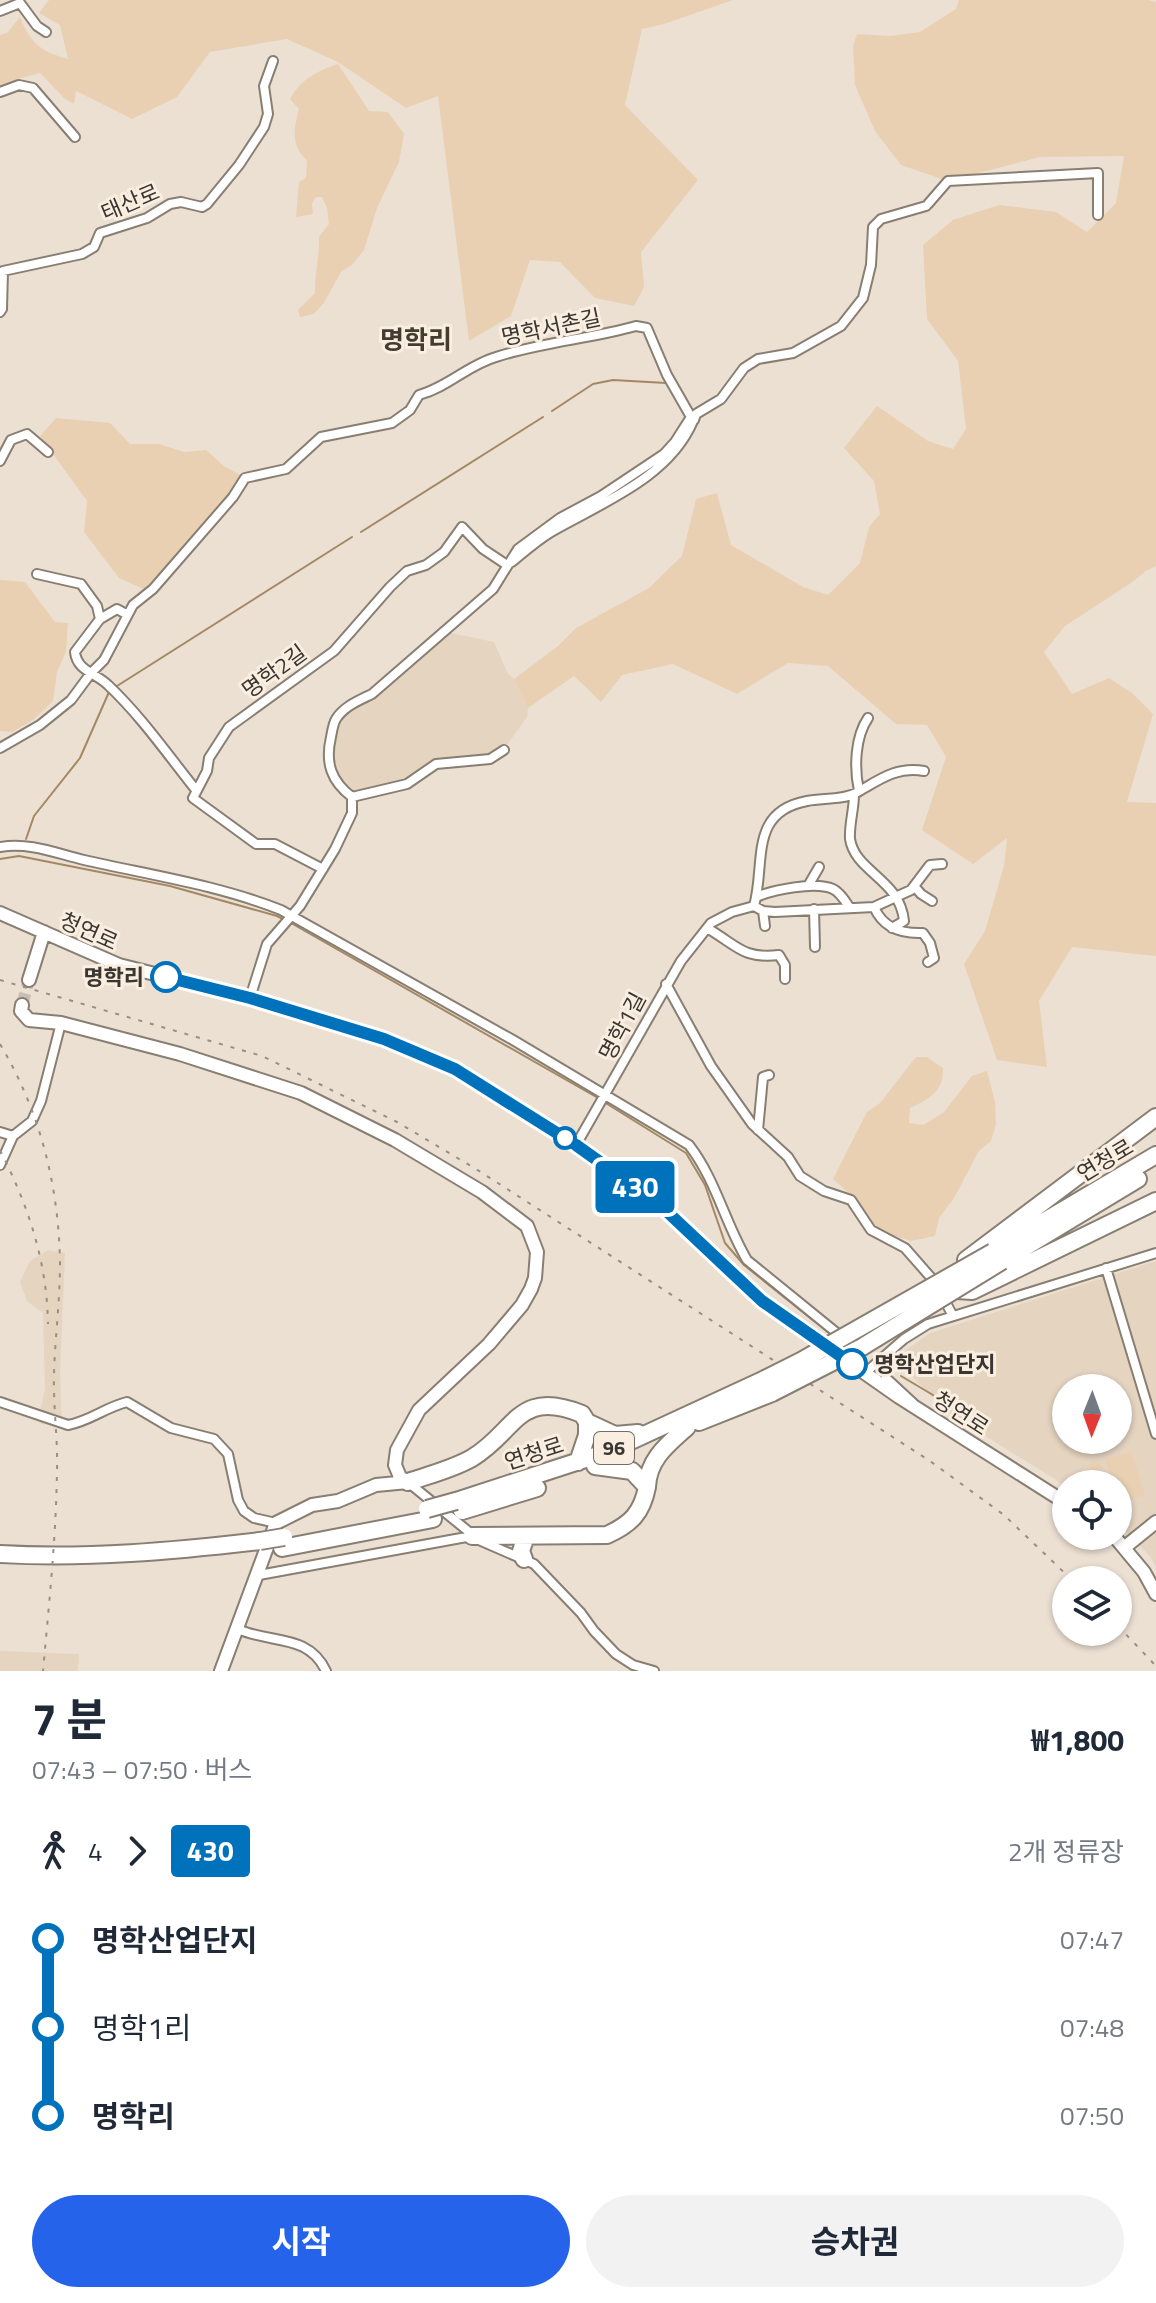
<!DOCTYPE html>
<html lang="ko">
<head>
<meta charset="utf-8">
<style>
  body { margin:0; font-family:"Titillium Web","Noto Sans KR",sans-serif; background:#f2f2f3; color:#1f2937; height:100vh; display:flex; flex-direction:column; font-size:30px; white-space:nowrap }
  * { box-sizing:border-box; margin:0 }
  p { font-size:26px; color:#747a83 }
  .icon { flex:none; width:44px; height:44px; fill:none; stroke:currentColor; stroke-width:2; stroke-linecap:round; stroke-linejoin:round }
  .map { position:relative; height:1671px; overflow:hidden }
  .panel { display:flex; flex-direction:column; background:#fff; flex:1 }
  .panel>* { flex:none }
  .badge { padding:0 16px; border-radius:6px; font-size:28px; line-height:52px }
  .needle { width:52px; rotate:181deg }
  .buttons { position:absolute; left:1052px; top:1374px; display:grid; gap:16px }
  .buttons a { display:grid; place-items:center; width:80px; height:80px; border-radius:50%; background:#fff; box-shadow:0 2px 6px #0004; font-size:40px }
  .map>.badge { position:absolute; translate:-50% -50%; box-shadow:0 0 0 4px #fff }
  .legs { display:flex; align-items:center; gap:12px; height:88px; padding:0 32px; font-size:26px }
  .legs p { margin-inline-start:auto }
  .summary { display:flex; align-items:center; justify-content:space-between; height:136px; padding:0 32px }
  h1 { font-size:44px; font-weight:700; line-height:60px }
  .cta { display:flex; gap:16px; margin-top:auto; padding:16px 32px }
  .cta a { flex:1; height:92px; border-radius:48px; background:#2563eb; color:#fff; font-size:32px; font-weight:700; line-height:92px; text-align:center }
  .cta a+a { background:#f2f2f3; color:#1f2937 }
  ul { padding:0 32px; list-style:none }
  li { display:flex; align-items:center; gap:28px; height:88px; font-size:30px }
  li i { display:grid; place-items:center; width:12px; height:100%; margin:0 10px; background:currentColor }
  li i::after { content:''; width:20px; height:20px; margin:-10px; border:6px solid; border-radius:50%; background:#fff }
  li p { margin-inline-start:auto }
  li:first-child i { background:linear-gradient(#0000 50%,currentColor 0) }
  li:last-child i { background:linear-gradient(currentColor 50%,#0000 0) }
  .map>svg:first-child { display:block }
  .built { fill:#e4d4c0; fill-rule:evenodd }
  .green { fill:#e9d0b3 }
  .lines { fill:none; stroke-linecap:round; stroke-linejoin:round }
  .stream { stroke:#a48864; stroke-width:2 }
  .secondary-tunnel { stroke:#c9beb3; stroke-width:12; stroke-dasharray:12 6; stroke-linecap:butt }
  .street-casing { stroke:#887e72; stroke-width:12 }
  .secondary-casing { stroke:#887e72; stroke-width:16 }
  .highway-casing { stroke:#887e72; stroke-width:20 }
  .street { stroke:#fff; stroke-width:8 }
  .secondary { stroke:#fff; stroke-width:12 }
  .highway { stroke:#fff; stroke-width:16 }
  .rail { stroke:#978e85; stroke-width:2; stroke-dasharray:4 8; stroke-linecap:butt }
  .highway-bridge-casing { stroke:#887e72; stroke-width:20; stroke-linecap:butt }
  .highway-bridge { stroke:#fff; stroke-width:16 }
  .line-1-casing { stroke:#fff; stroke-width:18 }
  .line-1 { stroke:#0072bc; stroke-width:12 }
  .stop-1-dot { fill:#fff; stroke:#0072bc; stroke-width:4 }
  .labels { text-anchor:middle; stroke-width:6; stroke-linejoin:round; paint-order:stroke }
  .shield { fill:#f9eee0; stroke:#746d66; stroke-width:2 }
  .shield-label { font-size:20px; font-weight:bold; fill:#3b3631 }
  .street-label { font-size:22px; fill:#3b3631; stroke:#f9eee0 }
  .stop-label { font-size:22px; font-weight:bold; fill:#3b3631; stroke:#f9eee0; text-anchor:end }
  .quarter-label { font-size:26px; font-weight:bold; fill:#453c31; stroke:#f9eee0 }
</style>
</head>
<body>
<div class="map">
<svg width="1156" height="1671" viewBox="0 0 1156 1671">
  <rect width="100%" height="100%" fill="#ece0d3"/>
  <path class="built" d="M446 632 494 642 508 674 514 679 528 708 527 717 507 745 491 756 434 759 407 779 371 789 354 790 340 778 333 755 336 724 346 713Z
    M48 1250 65 1253 60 1373 62 1427 42 1424 26 1415 27 1409 39 1416 45 1389 43 1313 27 1301 20 1282 30 1261Z
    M1156 1261V1567L1150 1556 1118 1523V1484L1066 1486 945 1411 895 1358 930 1333ZM1066 1388H1118V1440H1066Z
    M0 1651 79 1654 78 1671H0Z"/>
  <path class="green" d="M49 0H733L664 24 642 29 625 105 698 180 641 252 644 287 634 306 595 298 560 262 530 260 511 316 469 341 438 96 406 108 338 62 287 39 210 52 177 97 132 119 76 91 74 104 64 98 40 73 18 79 0 89V35L7 33 20 17C31 44 40 51 68 59L60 25 39 13Z
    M959 0H1148L1156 2V566L1146 571 1131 583 1065 626 1044 652 1072 694 1109 678 1132 693 1153 714 1127 802 1156 803V956L1072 947 1039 1001 1047 1067 997 1060 964 964 985 931 1004 866 1007 838 973 864 922 830 946 757 927 725 896 724 828 666 788 663 737 694 673 664 622 675 601 702 574 676 528 708 514 679 558 646 576 628 649 588 682 556 696 499 717 493 731 545 803 587 828 595 860 563 869 527 880 514 874 481 844 448 877 406 928 441 953 449 966 429 958 361 927 319 923 245 953 220 999 205 1056 212 1087 232 1116 203 1124 156 1040 157 948 181 901 165 875 131 855 85 853 46 857 34 890 36 920 32 956 9Z
    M338 64 369 111 388 112 404 134 399 162 377 208 364 250 352 265 341 272 324 303 314 314 300 317 298 310 315 293C314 274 320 256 319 237L329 224 327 208 322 197H316L312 203 313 214 296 217 299 182 306 178 307 160C290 147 294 127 299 109L290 99C301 79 317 71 338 64Z
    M56 418 110 423 130 444H159L184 452 206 450 224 466 242 476C216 518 176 551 146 590L119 578 84 532 87 501 40 436Z
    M0 580 25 582 55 622 68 623 66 652 57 672 53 701 33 720 12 732 0 731Z
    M916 1057H927L943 1068C944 1091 929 1099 910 1108L909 1123 923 1125 944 1112 972 1076 987 1071 995 1102 996 1124 991 1141 979 1151 954 1198 939 1218 935 1236 911 1241 886 1233 875 1225 858 1201 833 1179 867 1112 880 1103Z
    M1131 1452 1145 1495 1118 1503V1484H1113L1105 1459Z
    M1099 1460 1107 1484H1093L1090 1477 1093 1476 1089 1463Z"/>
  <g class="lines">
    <path class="stream" d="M552 411 593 384 613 380 666 383
      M361 532 543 417
      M117 686 352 537
      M26 839 34 816 80 758 109 692
      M0 859 19 856 170 886 277 916 285 920
      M291 923 598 1098
      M604 1102 686 1153 705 1185 725 1243 744 1265 814 1321
      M901 1376 938 1398"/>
    <path class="secondary-tunnel" d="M22 1005 29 980"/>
    <defs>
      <path id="street" d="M0 11 20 3 37 26 46 32
        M0 92 19 85 33 88 75 137
        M928 204 948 181 1098 173V215
        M0 312 2 309 3 271 82 254 94 247 100 233 147 218 170 204 181 202 202 207 207 204 239 165 264 127 268 114 264 86 273 61
        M0 461 11 440 27 434 48 452
        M512 562C524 552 536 541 551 532 601 503 669 478 693 421
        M37 574 81 584 97 606 100 619
        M126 614 117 609 100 619 75 652C77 671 96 673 108 685 141 716 168 755 196 790
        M0 748 40 725 71 700 91 673 104 660 133 605 153 589 233 497 245 478 286 469 321 437 392 423 410 410 419 395C448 387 468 365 496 357 542 342 590 339 636 326L647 328 667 375 691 417
        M859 791C854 768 855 737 868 718
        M854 795C854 809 849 825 850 839 855 872 900 879 904 921L892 928
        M352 797C331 781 325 763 331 737 332 732 333 724 336 719 344 706 360 700 372 694L493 589 518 549 560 518 601 496 664 454 675 442 691 417 694 420 696 414 721 399 744 368 758 359 793 353 841 326 863 298 871 265 873 227 881 219 926 206
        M0 847C30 842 55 853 84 860 150 875 218 885 281 910L513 1040 689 1145C716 1180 725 1223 747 1260L843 1338
        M323 869 275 844H256L193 798 207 771 209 758 229 727 334 651 390 587 407 571 426 565 444 552 462 527 483 549 507 565
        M808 886 819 867
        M915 887 921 894 932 901
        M756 897C773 890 815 881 833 889 840 892 845 901 850 908
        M754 906C766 863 748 812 807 801 822 798 843 800 856 793 879 780 896 766 924 771
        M874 907C883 928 901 934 923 933L930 943 934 958 928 962
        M814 909 815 947
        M763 911 765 926
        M707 928C738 946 742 959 779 955L785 965V979
        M666 984 711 1066 752 1124 788 1157 800 1176 824 1191 851 1200 871 1230 905 1248 934 1281 953 1316
        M250 998 267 944 300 906 335 849 352 813V797L407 784 436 764 490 759 504 750
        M758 1130 763 1077 769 1075
        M0 1132 13 1136 0 1165
        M13 1136 32 1121 41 1101 61 1023
        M576 1145 681 961 711 923 732 912 754 906 763 911 775 912 874 907 911 890 930 865 942 864
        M1106 1268 1156 1434
        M883 1357 886 1378 913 1403
        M865 1373 904 1339 928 1324 1156 1253
        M0 1402 68 1425C90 1421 106 1407 127 1402L171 1428 214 1439 228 1454 238 1500 244 1511 254 1518 276 1523
        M409 1483 479 1540 534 1564 581 1613 594 1631 616 1654 633 1665 654 1671
        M259 1575 472 1536
        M238 1629C270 1644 308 1633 326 1671"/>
      <path id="secondary" d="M0 913 119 965 250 998 384 1039 455 1069 576 1145 660 1205 762 1301 899 1397 1066 1503
        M29 980 44 932
        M22 1005 21 1011 29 1020 61 1023 180 1054 301 1093 395 1140 482 1192 527 1226 537 1252 535 1278 531 1289 522 1305 489 1344 419 1410 397 1450 395 1465 400 1477 408 1482 376 1485 338 1501 312 1505 276 1523 221 1671
        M1114 1536 1144 1572 1156 1594
        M1125 1547 1156 1522"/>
      <path id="highway" d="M999 1248 1156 1155
        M966 1260 1156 1117
        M1002 1261 1138 1179
        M957 1290 972 1291 1156 1201
        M699 1422 772 1393
        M578 1462 587 1435V1422L615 1435 638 1433
        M595 1466 632 1471 647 1487C648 1459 668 1444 687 1427
        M408 1482C429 1475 453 1469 472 1458 517 1431 517 1388 582 1414L587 1422
        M456 1501 607 1452 765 1379
        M462 1511 537 1488
        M472 1536 607 1535C631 1524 642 1513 647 1487
        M282 1548 433 1519
        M0 1554C87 1559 174 1551 260 1541
        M524 1559 521 1551 526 1536"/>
    </defs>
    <use href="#street" class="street-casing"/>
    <use href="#secondary" class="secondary-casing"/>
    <use href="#highway" class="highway-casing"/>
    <use href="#street" class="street"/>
    <use href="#secondary" class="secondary"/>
    <use href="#highway" class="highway"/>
    <path class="rail" d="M0 980 262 1056 397 1122 476 1169 930 1461 1004 1515 1072 1580
      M0 1044C40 1111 59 1186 60 1264 60 1301 55 1337 54 1374 53 1406 58 1438 57 1471 56 1538 49 1604 43 1671
      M0 1150C28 1205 47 1261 48 1324
      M1118 1626 1156 1666"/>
    <defs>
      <path id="highway-bridge" d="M765 1379 801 1361 993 1252
        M772 1393 862 1347 1002 1261
        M427 1509 456 1501
        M260 1541 284 1537"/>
    </defs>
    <use href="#highway-bridge" class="highway-bridge-casing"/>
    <use href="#highway-bridge" class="highway-bridge"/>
  </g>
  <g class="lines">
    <defs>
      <path id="line-1" d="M166 977 250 998 384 1039 455 1069 576 1145 660 1205 762 1301 852 1364"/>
    </defs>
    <use href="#line-1" class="line-1-casing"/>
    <use href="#line-1" class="line-1"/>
  </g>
  <g class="stop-1-dot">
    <circle cx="166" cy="977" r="14"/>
    <circle cx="565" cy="1138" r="10"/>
    <circle cx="852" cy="1364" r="14"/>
  </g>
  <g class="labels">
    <rect class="shield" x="594" y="1432" width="40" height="32" rx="6"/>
    <g class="shield-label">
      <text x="614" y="1455">96</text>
    </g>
    <g class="street-label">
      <text transform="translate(130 202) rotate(-23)" y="8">태산로</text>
      <text transform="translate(551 327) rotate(-12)" y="8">명학서촌길</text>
      <text transform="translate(274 671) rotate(-36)" y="8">명학2길</text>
      <text transform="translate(89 931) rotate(24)" y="8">청연로</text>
      <text transform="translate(622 1026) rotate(-62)" y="8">명학1길</text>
      <text transform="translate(1105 1160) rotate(-31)" y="8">연청로</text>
      <text transform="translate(961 1413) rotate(33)" y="8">청연로</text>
      <text transform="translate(534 1453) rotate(-18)" y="8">연청로</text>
    </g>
    <g class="stop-label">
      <text x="144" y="985">명학리</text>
      <text x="874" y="1372" text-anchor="start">명학산업단지</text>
    </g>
    <g class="quarter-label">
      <text x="416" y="349">명학리</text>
    </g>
  </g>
</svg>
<div class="buttons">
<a><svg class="needle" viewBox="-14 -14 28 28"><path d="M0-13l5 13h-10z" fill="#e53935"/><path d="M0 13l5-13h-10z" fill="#747a83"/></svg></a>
<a><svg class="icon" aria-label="locate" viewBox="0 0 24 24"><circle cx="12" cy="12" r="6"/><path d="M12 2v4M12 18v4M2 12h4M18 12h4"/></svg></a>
<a><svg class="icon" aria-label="layers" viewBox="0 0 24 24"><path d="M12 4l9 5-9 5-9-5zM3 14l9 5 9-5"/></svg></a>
</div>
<b class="badge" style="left:635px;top:1187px;background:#0072bc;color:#fff">430</b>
</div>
<section class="panel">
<div class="summary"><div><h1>7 분</h1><p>07:43 – 07:50 · 버스</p></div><b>₩1,800</b></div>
<div class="legs"><svg class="icon" aria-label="walk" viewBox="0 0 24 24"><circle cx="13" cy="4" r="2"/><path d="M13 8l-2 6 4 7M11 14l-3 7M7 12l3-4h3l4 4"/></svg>4<svg class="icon" aria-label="forward" viewBox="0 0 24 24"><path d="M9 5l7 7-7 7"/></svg><b class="badge" style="background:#0072bc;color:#fff">430</b><p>2개 정류장</p></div>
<ul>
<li><i style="color:#0072bc"></i><b>명학산업단지</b><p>07:47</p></li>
<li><i style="color:#0072bc"></i><span>명학1리</span><p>07:48</p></li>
<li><i style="color:#0072bc"></i><b>명학리</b><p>07:50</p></li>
</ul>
<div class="cta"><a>시작</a><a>승차권</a></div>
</section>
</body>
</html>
